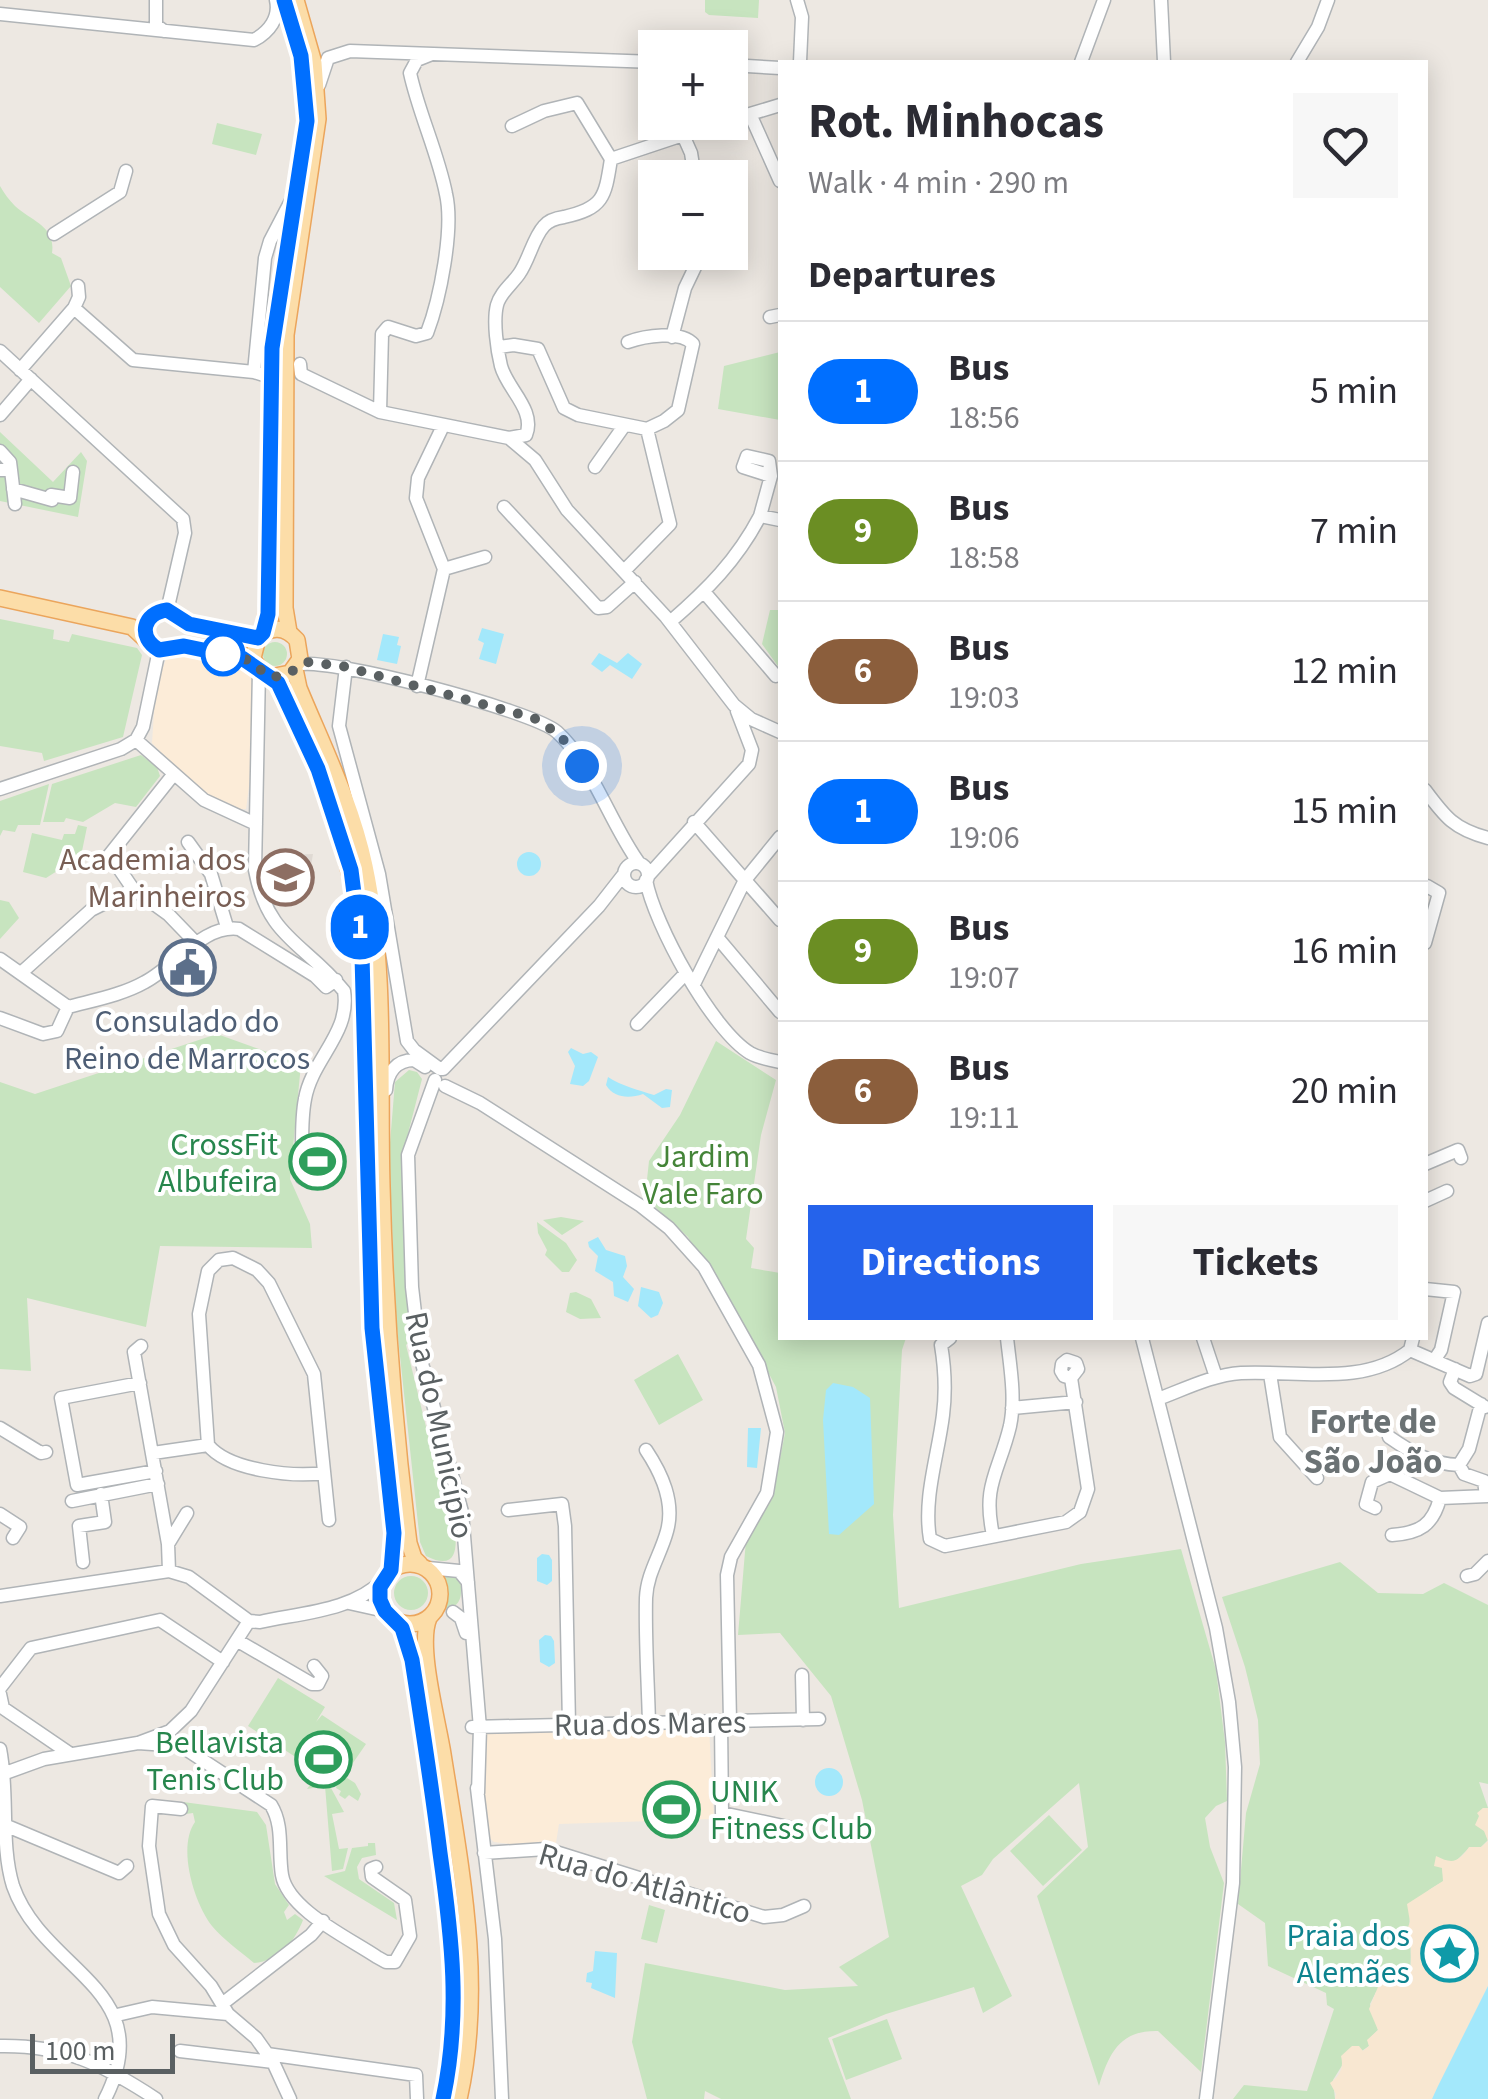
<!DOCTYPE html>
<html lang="en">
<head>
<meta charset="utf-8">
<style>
  body { margin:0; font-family:"Source Sans 3",sans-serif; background:#f7f7f7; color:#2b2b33; height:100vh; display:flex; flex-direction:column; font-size:38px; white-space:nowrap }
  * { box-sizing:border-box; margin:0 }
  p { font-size:32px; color:#7c7c81 }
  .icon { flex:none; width:55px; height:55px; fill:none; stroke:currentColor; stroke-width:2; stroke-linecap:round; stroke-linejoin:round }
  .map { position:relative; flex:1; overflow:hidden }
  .drawer { position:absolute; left:778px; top:60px; width:650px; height:1280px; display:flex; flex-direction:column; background:#fff; border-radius:0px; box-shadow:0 5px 25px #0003 }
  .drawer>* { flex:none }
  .badge { padding:0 20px; border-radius:32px; font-size:35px; line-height:65px }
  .buttons { position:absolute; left:638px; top:30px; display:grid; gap:20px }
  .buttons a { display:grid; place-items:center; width:110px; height:110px; border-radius:0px; background:#fff; box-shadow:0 5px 25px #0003; font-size:50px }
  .scale { position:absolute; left:30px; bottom:25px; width:145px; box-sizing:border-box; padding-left:10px; border:5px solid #5a6062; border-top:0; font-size:28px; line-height:35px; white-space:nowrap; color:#5a6062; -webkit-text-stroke:8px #fff; paint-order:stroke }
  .you { position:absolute; width:50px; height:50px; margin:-25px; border:8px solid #fff; border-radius:50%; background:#1a73e8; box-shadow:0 0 0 15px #1a73e833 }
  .map>.badge { position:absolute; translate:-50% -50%; box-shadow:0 0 0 5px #fff }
  h2 { padding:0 30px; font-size:38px; line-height:90px }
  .round { display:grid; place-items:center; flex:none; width:105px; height:105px; border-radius:0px; background:#f7f7f7 }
  .head { display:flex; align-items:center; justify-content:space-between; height:170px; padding:0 30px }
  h1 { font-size:48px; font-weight:700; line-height:75px }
  .cta { display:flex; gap:20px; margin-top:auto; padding:20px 30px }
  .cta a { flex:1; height:115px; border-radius:0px; background:#2563eb; color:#fff; font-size:40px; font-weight:700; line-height:115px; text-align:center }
  .cta a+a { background:#f7f7f7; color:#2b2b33 }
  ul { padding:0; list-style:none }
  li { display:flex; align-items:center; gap:30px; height:140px; padding:0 30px; border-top:2px solid #e1e1e2 }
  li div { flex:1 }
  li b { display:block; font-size:38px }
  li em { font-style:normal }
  li .badge { min-width:110px; font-weight:700; text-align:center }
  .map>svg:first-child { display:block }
  .commercial { fill:#fcecd8 }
  .education { fill:#dfd9d3 }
  .green { fill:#c7e4bf }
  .sand { fill:#f8e7d1 }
  .water { fill:#a3e8fb }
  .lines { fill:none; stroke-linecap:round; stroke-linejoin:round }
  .minor-casing { stroke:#b0b4b7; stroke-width:15 }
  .major-casing { stroke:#eba55c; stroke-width:18 }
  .minor { stroke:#fff; stroke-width:12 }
  .major { stroke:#fcdda8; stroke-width:15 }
  .line-casing { stroke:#fff; stroke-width:22 }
  .line { stroke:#006fff; stroke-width:15 }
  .walk { stroke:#5a6062; stroke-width:10; stroke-dasharray:0 18 }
  .stop-dot { fill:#fff; stroke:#006fff; stroke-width:5 }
  .labels { text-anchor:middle; stroke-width:8; stroke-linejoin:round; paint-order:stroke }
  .education-label { font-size:32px; fill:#785e54; stroke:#fff; text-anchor:end }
  .service-label { font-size:32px; fill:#4e5e75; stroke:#fff }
  .leisure-label { font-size:32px; fill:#27864d; stroke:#fff; text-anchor:end }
  .park-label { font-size:32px; fill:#448438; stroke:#fff }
  .street-label { font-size:32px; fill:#5a6062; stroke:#fff }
  .culture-label { font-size:32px; fill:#0d838f; stroke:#fff; text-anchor:end }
  .neighbourhood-label { font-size:35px; font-weight:bold; fill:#6b7274; stroke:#fff }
</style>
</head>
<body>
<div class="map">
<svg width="1488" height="2099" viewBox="0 0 1488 2099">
  <rect width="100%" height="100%" fill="#ede8e2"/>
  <path class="commercial" d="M182 652 245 666 253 675 251 771 246 809H234L209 797 186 778 152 743 155 697 162 670 166 659Z
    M709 1727 714 1819 559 1824 556 1843 526 1846 494 1842 487 1836 482 1733 536 1728Z"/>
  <path class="education" d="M313 854 310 872 275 891 270 883 266 856Z"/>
  <path class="green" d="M705 0H759L758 18 709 15 705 12Z
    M217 123 262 134 256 155 212 144Z
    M0 186C4 193 9 200 15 206 31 221 56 226 52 253L61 258 71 286 39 323 0 287Z
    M780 352V420L718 409 724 366Z
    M0 432 53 482 81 452 87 461 78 517 0 501Z
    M770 610H780V669L762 644Z
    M0 619 54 630 53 639 69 642 72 634 137 648 142 655 123 737 44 761 42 753 0 746Z
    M263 654a12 12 0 1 1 24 0a12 12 0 1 1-24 0Z
    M141 755 157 767 160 776 136 807 115 803 83 822 66 818 64 822H43L52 784Z
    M49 784 40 825H18L15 832 3 830 0 836V801Z
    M78 825 87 827 81 856 46 878 23 872 32 833 62 840 64 834H75Z
    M0 900 9 902 19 918 0 939Z
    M217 1034 301 1064 290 1179 310 1224 312 1248 160 1246 146 1327 27 1298 31 1371 0 1369V1082L35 1094Z
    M716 1041 776 1080 761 1135 746 1239 754 1248 751 1268 780 1273V1338H906L902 1350 893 1515 899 1608 1081 1564 1181 1549 1216 1670 1225 1742 1227 1801 1216 1806 1205 1818 1210 1847 1224 1883 1201 2072 1158 2031C1120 2030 1109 2053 1099 2086L1037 1896 1088 1847 1079 1783 993 1859 982 1875 961 1886 1012 1996 983 2013 974 1987 886 2014 828 2038 851 2099H721L705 2091 704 2099H647L632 2042 645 1963 785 1990 858 1986 839 1967 889 1937 862 1800 831 1696 780 1633 738 1635 746 1540 772 1499 785 1433 776 1387 737 1314 704 1267 688 1237 645 1198 649 1161 680 1115Z
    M409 1070 417 1072 422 1079 403 1153 412 1339 406 1345 449 1521H454C457 1544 460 1573 426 1556L420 1542 396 1319 389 1155 395 1082Z
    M561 1217 584 1221 562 1235 543 1220Z
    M537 1222 566 1243 577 1260 569 1272H562L545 1255 547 1250 538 1233Z
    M576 1292 591 1299 601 1318 580 1319 566 1312 570 1293Z
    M678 1354 703 1400 659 1425 634 1380Z
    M1340 1562 1378 1593 1423 1594 1444 1583 1488 1605V1784L1479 1782 1488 1808H1483L1479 1816 1488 1840 1481 1847 1469 1848 1455 1862 1442 1868 1444 1881C1391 1909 1417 1930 1409 1977L1401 1975 1376 1992 1370 2004 1378 2030 1368 2040 1369 2046 1343 2064 1333 2080 1335 2099H1233L1244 2085 1307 2091 1334 2009 1327 2005 1326 1993 1268 1966 1265 1923 1238 1904 1246 1813 1260 1764 1258 1720 1245 1667 1222 1597Z
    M438 1574 454 1575 460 1580C463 1596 461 1609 442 1609L446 1589Z
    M394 1593a17 17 0 1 1 34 0a17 17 0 1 1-34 0Z
    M278 1678 325 1707 316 1722 322 1715 366 1744 344 1776 355 1783 361 1794 358 1801 349 1795 345 1799 339 1795 341 1791 336 1788 337 1784 248 1726Z
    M315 1778 331 1788 344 1812 332 1814 339 1849 348 1848 343 1869 332 1871 325 1786 307 1789Z
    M183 1802 257 1812 266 1825 275 1884 289 1905 284 1912 287 1920 295 1914 303 1920C295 1941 279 1961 254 1963 241 1952 224 1940 212 1926 194 1903 177 1847 195 1822L193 1813 186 1814Z
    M1049 1815 1082 1850 1043 1886 1010 1851Z
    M368 1843H375L376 1855 362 1858 357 1867 359 1879 394 1903 397 1920 324 1876 345 1871 352 1848 368 1846Z
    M649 1905 665 1910 657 1943 641 1939Z
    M887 2019 902 2059 846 2080 832 2039Z"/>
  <path class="sand" d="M1483 1808H1488V1986L1432 2099H1335L1336 2094 1330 2083C1340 2076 1344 2068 1341 2056L1352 2046H1359L1363 2051 1369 2046 1367 2040 1378 2030 1369 2009 1382 1977 1395 1969 1401 1975 1409 1976 1407 1968 1411 1966V1940L1406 1932 1410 1922 1407 1904 1443 1881 1442 1868 1434 1866 1436 1856C1452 1864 1458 1863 1469 1847H1481L1488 1841 1484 1831 1475 1825 1479 1816 1477 1813Z"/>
  <path class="water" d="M482 628 504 634 496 664 479 659 484 643 478 640Z
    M383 634 399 637 397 645 401 646 397 664 377 660Z
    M628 653 642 664 632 679 610 665 602 672 591 664 599 653 617 663Z
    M517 864a12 12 0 1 1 24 0a12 12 0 1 1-24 0Z
    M571 1048 583 1054 591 1052 598 1057 589 1081 583 1086 570 1084 575 1066 568 1052Z
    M608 1077C622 1086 638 1090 654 1095L666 1089 672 1090 670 1107 662 1108 643 1094C629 1099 614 1098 606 1085Z
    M598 1237 606 1250 625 1256 627 1266 623 1277 634 1289 628 1302 614 1296 613 1282 595 1271 598 1256 589 1247 588 1242Z
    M641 1287 659 1292 663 1303 658 1315 651 1318 638 1306Z
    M833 1383 853 1387 870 1398 874 1504 839 1535 829 1534 823 1420 826 1390Z
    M748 1428H761L757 1468 747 1467Z
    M542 1554 549 1555 552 1560V1581L547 1585 537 1581V1558Z
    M545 1635 551 1636 554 1641 555 1663 549 1667 540 1662 539 1640Z
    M815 1782a14 14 0 1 1 28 0a14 14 0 1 1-28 0Z
    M595 1951 617 1953 615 1998 591 1988 592 1983 586 1982 587 1973 593 1971Z
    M1488 1986V2099H1432L1438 2086Z"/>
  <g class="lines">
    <defs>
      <path id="minor" d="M156 0V25L164 31
        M797 0 802 17 800 62
        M1161 0 1164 62
        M0 14 254 40C269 32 280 18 276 0
        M1081 62 1104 0
        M1297 62 1318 27 1328 0
        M730 65 780 68
        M319 85 328 58 350 51 655 62
        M750 114 780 181
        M730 120 780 105
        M512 126 544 111 577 103 611 159
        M683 135 691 153 695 178
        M54 234 120 192 126 171
        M74 308 133 360 254 372 270 377
        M770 317 780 315
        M672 337 685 288 696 265 698 252
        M499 347 514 345 538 349 564 408 578 415 647 429 664 421 678 410 693 344C681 330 644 336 628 342
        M0 351 183 519 185 533 167 611
        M300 364 301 374 380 412 509 438 535 460 567 510 666 617 734 705 751 719 780 732
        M20 370 74 308 79 297 78 286
        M254 372 265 258 270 241 293 197
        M380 412 382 334 388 327 416 336 427 333C440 299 454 229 446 194 438 153 419 114 410 73L417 60 432 54
        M0 415 31 379
        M509 438 526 435C536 410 507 389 501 366 497 350 493 321 497 305 500 293 512 284 519 274 529 260 533 238 544 226 549 220 557 218 564 217 604 208 605 197 611 159L722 122
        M0 451 10 462 11 470
        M595 467 624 426
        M0 470H11L15 504
        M13 489 52 500 51 495 70 498 73 472
        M504 507 598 608 607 607 635 582
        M760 516 771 476 769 461 747 456 743 467 771 476
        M444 569 485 557
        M624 571 670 524 647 429
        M705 593 776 676
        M670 622C707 590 737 560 760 516L780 520
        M297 665C324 655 534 711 557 732 591 762 611 825 639 863
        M346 667 339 726 379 874 407 1041 414 1050 440 1069
        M259 670 255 870C268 939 304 942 344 991 351 1033 312 1059 305 1099 300 1124 303 1153 302 1178
        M417 686 444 569 416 498 418 478 443 426
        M136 740 204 800 256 824
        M173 775 107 858 118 867 133 889 169 915 196 943
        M0 789 121 749 136 740 143 727 159 650
        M1425 790C1445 817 1454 829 1488 838
        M694 822 780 920
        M188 842 211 874 227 927
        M624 875a12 12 0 1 1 24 0a12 12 0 1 1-24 0Z
        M648 876 749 764 752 750 737 711
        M646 880C654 924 712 1030 750 1053 759 1058 770 1060 780 1062
        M717 937 780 1012
        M1425 943 1439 893 1427 886
        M0 959 68 1007C94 1000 122 995 145 982 176 966 203 924 239 929L315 976 326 987 336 980
        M21 973 91 910 133 889
        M694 984 745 880 780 837
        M0 1018 43 1034 57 1031 68 1007
        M637 1024 686 973
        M443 1069 599 906 624 874
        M435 1080 408 1155 412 1287 420 1356 462 1512 480 1728 478 1793
        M445 1086 480 1103 641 1206 669 1228 704 1267 759 1365 777 1432 767 1493 731 1557 727 1575 730 1721
        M386 1090C387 1073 396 1060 414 1060L425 1067
        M1425 1164 1458 1150 1461 1158
        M1425 1201 1447 1191
        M1425 1289 1454 1292 1441 1350 1435 1359
        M950 1338 941 1345C945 1369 946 1391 943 1415 938 1456 923 1498 930 1539L945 1546 1066 1522 1080 1512 1088 1489 1071 1378 1078 1369 1076 1363 1067 1360 1062 1364 1061 1371 1064 1376 1071 1378
        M1142 1338 1216 1628 1229 1702 1235 1767 1233 1883 1206 2099
        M1203 1338 1216 1377
        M141 1346 134 1352 168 1544 169 1571
        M1410 1350 1470 1376 1476 1374 1488 1323
        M1455 1369 1450 1382 1454 1388 1485 1407
        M1270 1374 1280 1437 1317 1478
        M140 1383 61 1398 77 1485 156 1471
        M1158 1399C1185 1389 1212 1375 1241 1373 1297 1370 1364 1387 1410 1350L1413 1338
        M1012 1408 1076 1402
        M0 1428 41 1453 46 1452
        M1389 1437C1412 1453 1431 1464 1459 1465L1469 1449 1481 1404
        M208 1445 199 1314 208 1271 219 1260 233 1258 257 1270 269 1283 314 1374 329 1520
        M646 1450C662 1474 675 1502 667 1531 661 1554 647 1573 646 1598 645 1640 648 1682 649 1724
        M153 1453 208 1445C229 1471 293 1477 324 1473
        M1459 1465 1464 1474 1484 1481 1486 1496
        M72 1501 158 1484
        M1375 1508 1366 1504 1372 1482 1390 1474 1440 1498 1488 1496
        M508 1510 562 1504 565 1526 569 1725
        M0 1514 20 1527 13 1538
        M993 1535C982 1485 999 1472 1010 1426 1016 1398 1010 1366 1007 1338
        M1392 1535C1420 1533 1433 1525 1440 1498
        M168 1544 187 1513
        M83 1562 79 1526 105 1522 101 1494
        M428 1568 459 1571 468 1582
        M1467 1576 1475 1574 1488 1561
        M0 1596 169 1571 189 1577 249 1621 260 1622C300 1613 353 1611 383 1580
        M349 1603 385 1611
        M453 1612 461 1618 466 1633
        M238 1641 312 1684H318L322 1676 314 1666
        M802 1675 803 1720
        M0 1688 31 1648 160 1620 223 1662
        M0 1694 3 1708 69 1753
        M721 1722 722 1813 788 1827
        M472 1727 819 1719
        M138 1743 181 1746 271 1805C284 1826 278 1851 282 1875 288 1910 349 1938 377 1957L386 1962H395L410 1936 405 1900 372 1877 371 1869 376 1867
        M0 1749C9 1793 0 1844 13 1886 43 1972 161 1989 105 2099
        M0 1775 44 1759 138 1743 170 1731 191 1711 249 1621
        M477 1788 495 1939 502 2099
        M181 1809 152 1806 149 1846 159 1914 174 1945 211 1986 228 2014 256 2038 273 2062 290 2099
        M7 1826 119 1873 127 1866
        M484 1853 546 1849 764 1917 783 1915 804 1906
        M222 2004 311 1935 323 1921
        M117 2015 152 2007 228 2014
        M0 2046C64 2045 103 2064 156 2099
        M180 2051 273 2062
        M267 2054 416 2075 417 2099"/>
      <path id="major" d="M0 598 132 627 147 641
        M289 632 285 608 286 335 318 119 314 63 296 0
        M263 633 270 587 272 347 307 121 301 56 284 0
        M255 664 242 658 184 646 159 650 148 642 144 628 150 616 167 611 189 624 258 638
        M295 669 299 688C323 746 352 804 365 866 387 970 379 1080 382 1186 385 1305 394 1424 409 1543L414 1558 420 1564
        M270 677 290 673 300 659 297 640C285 626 270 626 258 638L253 658C259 674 275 676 282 691 325 775 354 862 363 956L372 1327 393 1533 391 1570
        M380 1594a30 30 0 1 1 60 0a30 30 0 1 1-60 0Z
        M429 1618C417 1646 438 1721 443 1754 461 1868 485 1985 459 2099
        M397 1621 407 1638 412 1661 455 1964 453 2051 444 2099"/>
    </defs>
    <use href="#minor" class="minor-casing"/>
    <use href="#major" class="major-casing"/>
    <use href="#minor" class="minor"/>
    <use href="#major" class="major"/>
  </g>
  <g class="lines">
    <defs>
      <path id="line" d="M284 0 301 56 307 121 272 348 268 614 263 633 258 638 189 624 167 610C143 613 137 637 159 650L184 646 242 658 278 683 318 769 351 870 362 956 372 1328 394 1533 391 1570 380 1587V1600L385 1611 402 1628 412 1660C422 1724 432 1788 440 1853 452 1937 461 2015 443 2099"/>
    </defs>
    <use href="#line" class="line-casing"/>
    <use href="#line" class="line"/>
    <path class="walk" d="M223 654 217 653 248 660 270 677 284 676 307 662 342 666 534 718 560 735 582 766"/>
  </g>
  <defs>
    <symbol id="school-ring" viewBox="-11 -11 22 22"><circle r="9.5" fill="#fff" stroke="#8d6e63" stroke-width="1.5"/><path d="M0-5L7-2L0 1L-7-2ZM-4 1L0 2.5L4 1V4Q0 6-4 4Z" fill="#8d6e63"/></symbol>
    <symbol id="civic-ring" viewBox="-11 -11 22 22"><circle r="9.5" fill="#fff" stroke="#5c6f8a" stroke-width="1.5"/><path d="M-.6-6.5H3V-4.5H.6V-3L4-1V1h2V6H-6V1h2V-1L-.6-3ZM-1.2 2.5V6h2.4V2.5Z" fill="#5c6f8a"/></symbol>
    <symbol id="stadium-ring" viewBox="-11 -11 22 22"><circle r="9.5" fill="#fff" stroke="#2e9e5b" stroke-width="1.5"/><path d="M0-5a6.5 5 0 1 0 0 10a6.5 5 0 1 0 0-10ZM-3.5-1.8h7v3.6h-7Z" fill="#2e9e5b"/></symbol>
    <symbol id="sight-ring" viewBox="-11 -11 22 22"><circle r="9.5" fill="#fff" stroke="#0f9aa8" stroke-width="1.5"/><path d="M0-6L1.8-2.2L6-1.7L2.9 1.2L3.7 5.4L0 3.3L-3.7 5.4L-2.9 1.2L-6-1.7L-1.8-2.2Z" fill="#0f9aa8"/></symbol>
  </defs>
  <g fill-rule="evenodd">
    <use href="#school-ring" x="254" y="846" width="63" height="63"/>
    <use href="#civic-ring" x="156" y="936" width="63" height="63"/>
    <use href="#stadium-ring" x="286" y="1130" width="63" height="63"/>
    <use href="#stadium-ring" x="292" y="1728" width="63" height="63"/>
    <use href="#stadium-ring" x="640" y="1778" width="63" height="63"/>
    <use href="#sight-ring" x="1418" y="1922" width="63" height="63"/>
  </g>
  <circle class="stop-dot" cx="223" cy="654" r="20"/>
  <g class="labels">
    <g class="education-label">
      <text x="246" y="870">Academia dos<tspan x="246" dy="37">Marinheiros</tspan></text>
    </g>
    <g class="service-label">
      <text x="187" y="1032">Consulado do<tspan x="187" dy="37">Reino de Marrocos</tspan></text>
    </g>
    <g class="leisure-label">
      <text x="278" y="1155">CrossFit<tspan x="278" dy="37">Albufeira</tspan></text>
      <text x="284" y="1753">Bellavista<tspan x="284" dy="37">Tenis Club</tspan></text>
      <text x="710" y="1802" text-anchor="start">UNIK<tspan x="710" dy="37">Fitness Club</tspan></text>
    </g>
    <g class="park-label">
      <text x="703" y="1167">Jardim<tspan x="703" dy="37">Vale Faro</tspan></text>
    </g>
    <g class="street-label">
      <text transform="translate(440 1425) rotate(78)" y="11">Rua do Município</text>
      <text transform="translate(650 1723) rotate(-1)" y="11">Rua dos Mares</text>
      <text transform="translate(645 1883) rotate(16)" y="11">Rua do Atlântico</text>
    </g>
    <g class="culture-label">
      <text x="1410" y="1946">Praia dos<tspan x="1410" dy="37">Alemães</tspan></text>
    </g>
    <g class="neighbourhood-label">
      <text x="1373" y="1433">Forte de<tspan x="1373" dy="40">São João</tspan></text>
    </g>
  </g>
</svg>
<div class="buttons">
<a>+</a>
<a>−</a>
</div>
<div class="scale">100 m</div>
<div class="you" style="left:582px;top:766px"></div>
<b class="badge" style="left:360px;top:927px;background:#006fff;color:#fff">1</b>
<section class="drawer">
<div class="head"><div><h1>Rot. Minhocas</h1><p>Walk · 4 min · 290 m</p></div><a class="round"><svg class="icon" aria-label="heart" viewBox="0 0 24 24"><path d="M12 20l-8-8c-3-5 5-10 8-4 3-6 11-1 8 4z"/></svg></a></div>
<h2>Departures</h2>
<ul>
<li><span class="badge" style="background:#006fff;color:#fff">1</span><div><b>Bus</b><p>18:56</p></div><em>5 min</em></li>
<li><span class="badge" style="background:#6b8e23;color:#fff">9</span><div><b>Bus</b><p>18:58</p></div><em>7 min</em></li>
<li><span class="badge" style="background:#8b5e3c;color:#fff">6</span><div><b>Bus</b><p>19:03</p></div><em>12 min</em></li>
<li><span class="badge" style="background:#006fff;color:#fff">1</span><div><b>Bus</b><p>19:06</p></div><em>15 min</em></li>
<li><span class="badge" style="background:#6b8e23;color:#fff">9</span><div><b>Bus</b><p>19:07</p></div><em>16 min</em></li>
<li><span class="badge" style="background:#8b5e3c;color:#fff">6</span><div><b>Bus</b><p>19:11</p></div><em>20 min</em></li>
</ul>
<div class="cta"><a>Directions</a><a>Tickets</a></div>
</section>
</div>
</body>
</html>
